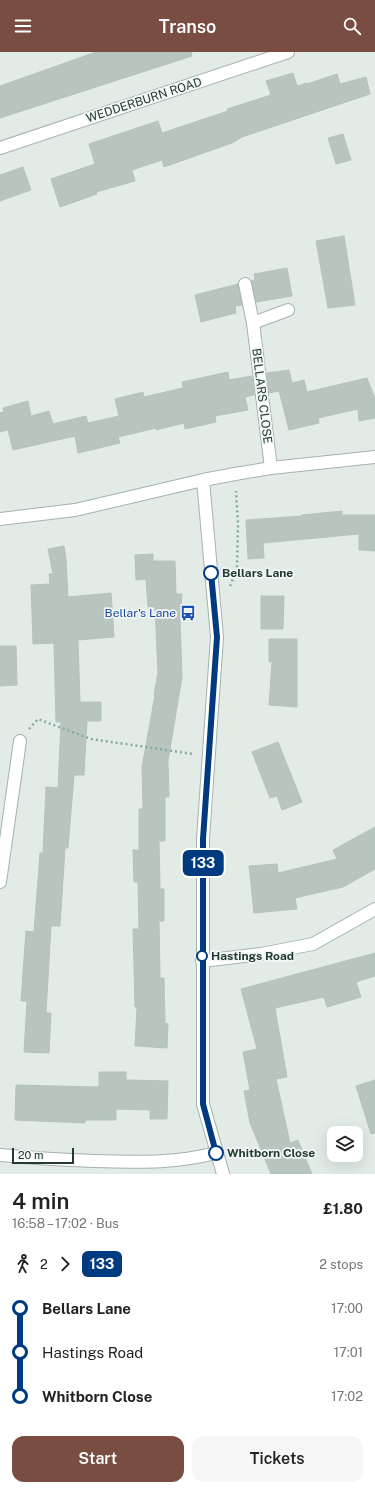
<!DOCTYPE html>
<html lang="en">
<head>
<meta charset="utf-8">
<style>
  body { margin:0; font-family:"Public Sans",sans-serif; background:#f6f6f6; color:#222; height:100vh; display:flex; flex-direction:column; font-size:15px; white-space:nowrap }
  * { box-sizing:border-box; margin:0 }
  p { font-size:13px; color:#767676 }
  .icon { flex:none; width:22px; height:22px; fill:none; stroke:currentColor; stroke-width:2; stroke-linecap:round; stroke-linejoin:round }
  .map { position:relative; height:1122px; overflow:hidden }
  .sheet { display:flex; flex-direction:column; background:#fff; flex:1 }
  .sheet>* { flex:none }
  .badge { padding:0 8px; border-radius:6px; font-size:14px; line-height:26px }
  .controls { position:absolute; left:327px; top:1074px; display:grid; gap:8px }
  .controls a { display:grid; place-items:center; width:36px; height:36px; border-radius:8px; background:#fff; box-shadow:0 4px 16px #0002; font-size:20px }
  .scale { position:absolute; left:12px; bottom:10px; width:62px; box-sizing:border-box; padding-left:4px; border:2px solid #243a33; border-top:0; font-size:11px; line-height:14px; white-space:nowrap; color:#243a33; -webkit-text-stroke:3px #f2f7f5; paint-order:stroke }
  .map>.badge { position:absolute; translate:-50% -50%; box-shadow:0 0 0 2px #fff }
  .legs { display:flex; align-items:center; gap:6px; height:44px; padding:0 12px; font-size:13px }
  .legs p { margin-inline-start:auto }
  .summary { display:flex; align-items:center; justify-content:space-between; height:68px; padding:0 12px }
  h1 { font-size:22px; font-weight:600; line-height:30px }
  .button { display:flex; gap:8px; margin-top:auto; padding:8px 12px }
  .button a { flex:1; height:46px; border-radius:12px; background:#794d41; color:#fff; font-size:16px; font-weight:600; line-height:46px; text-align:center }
  .button a+a { background:#f6f6f6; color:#222 }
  ul { padding:0 12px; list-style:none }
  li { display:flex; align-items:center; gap:14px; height:44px; font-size:15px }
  li i { display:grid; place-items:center; width:6px; height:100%; margin:0 5px; background:currentColor }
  li i::after { content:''; width:10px; height:10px; margin:-5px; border:3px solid; border-radius:50%; background:#fff }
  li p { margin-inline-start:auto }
  li:first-child i { background:linear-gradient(#0000 50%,currentColor 0) }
  li:last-child i { background:linear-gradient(currentColor 50%,#0000 0) }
  header { display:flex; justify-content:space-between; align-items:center; height:52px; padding:0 12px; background:#794d41; color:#fff; font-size:18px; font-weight:600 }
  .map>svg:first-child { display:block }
  .building { fill:#b8c5bf; stroke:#b5c3bd }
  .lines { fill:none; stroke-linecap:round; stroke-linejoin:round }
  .minor-casing { stroke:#a5b2ad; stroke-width:14 }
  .path { stroke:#86ab9e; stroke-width:2.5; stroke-dasharray:2 3; stroke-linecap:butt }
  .minor { stroke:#fff; stroke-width:12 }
  .line-1-casing { stroke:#fff; stroke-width:9 }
  .line-1 { stroke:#003b80; stroke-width:6 }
  .stop-1-dot { fill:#fff; stroke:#003b80; stroke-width:2 }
  .labels { text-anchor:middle; stroke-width:3.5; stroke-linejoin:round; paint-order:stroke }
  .street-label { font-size:12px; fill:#243a33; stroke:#f2f7f5 }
  .stop-label { font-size:12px; font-weight:bold; fill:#243a33; stroke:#f2f7f5; text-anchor:start }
  .transit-label { font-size:12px; fill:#164399; stroke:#f2f7f5; text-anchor:end }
</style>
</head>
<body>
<header><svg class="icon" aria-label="menu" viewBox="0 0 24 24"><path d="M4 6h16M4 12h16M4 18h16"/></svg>Transo<svg class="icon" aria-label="search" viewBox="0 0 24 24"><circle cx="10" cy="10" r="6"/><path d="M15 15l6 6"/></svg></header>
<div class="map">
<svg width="375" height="1122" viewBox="0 0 375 1122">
  <rect width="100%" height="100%" fill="#e2ebe6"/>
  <path class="building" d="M96 0H191L192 4 0 66V34Z
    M293 21 297 34 307 31V32L337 22 340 32 366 25 370 42 242 85 232 91 164 115 162 108 132 118 135 129 96 140 97 142 60 155 51 127 95 112 89 92 158 69 162 81 228 59 227 57 271 43 266 29Z
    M343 82 351 108 336 112 328 86Z
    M23 115 31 138 0 149V123Z
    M344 184 355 253 328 256 316 189Z
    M287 216 292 244 256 250 251 229 255 228 254 222Z
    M238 232 242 253 235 254 236 261 201 270 195 243Z
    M289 318 292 331 304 328 307 340 367 326 375 347V366L359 369 358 357 318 366 319 371 289 378 279 339 269 341 267 321Z
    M228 320 229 328 252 324 254 343 245 345 248 358 215 364 216 370 185 377 184 371 156 378V376L118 385 120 391 78 401 75 384 13 398 8 378 0 380V361L4 360 3 356 28 349 31 364 49 359 53 372 86 364 88 371 119 364 115 347 143 340 144 345 183 336 182 330Z
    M342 459V463H375V499L359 498V482L263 491 264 506 248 507 246 468 302 464V463Z
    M64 494 66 507 68 545 111 541 114 585 78 588 80 650H101V669H87L84 723H74L68 796H65L60 874H51L46 961H51L49 1001 24 1000 27 949H21L26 879 34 880 40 801H43L46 735 58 736 61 670H56L54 591 33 592 31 533 50 532 49 522H53L48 497Z
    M153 502V509H175L176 542H182L180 567 182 625 168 709 169 745H165V789H159L160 837H164V869H159L160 926H164L165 971 168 972 167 996 135 994 137 955H135L133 877H139L138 830H134L133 798H139V757H143L142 715 155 643H154L158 620 155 555H148L146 527 136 528 135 503Z
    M261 544H284L283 577H261Z
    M269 587H297V655L269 653 272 610H269Z
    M0 594H16L17 633 0 634Z
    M278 690 302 750 282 758 277 744 270 746 252 700Z
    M375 775V817L343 835 295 846 297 857 254 861 249 814 277 812 278 821 337 807 333 798Z
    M375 901V924L356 930 361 945 327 955 324 945 275 956 287 1025 276 1027 290 1091 298 1088 312 1122H271L250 1071 244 1039 250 1038 243 1000 257 997 241 937Z
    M99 1020H126V1028L168 1029 167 1067H150V1058L116 1057V1068H85V1071L15 1068 16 1033 99 1035Z
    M375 1028V1081L371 1082 356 1034Z"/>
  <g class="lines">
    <defs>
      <path id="minor" d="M0 96 288 0
        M245 232 253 271
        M271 416 253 271 288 258
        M203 428 217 585 203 787V1052L223 1122
        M0 467 75 458 203 428 235 422 271 416 375 405
        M0 830 20 689
        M202 909 261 902 313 892 375 857
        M0 1103C32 1106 63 1108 94 1109 139 1110 172 1112 216 1101"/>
    </defs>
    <use href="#minor" class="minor-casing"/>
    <path class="path" d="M230 534 237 517 238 472 236 439
      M29 677 38 667 91 687 193 702"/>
    <use href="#minor" class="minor"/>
  </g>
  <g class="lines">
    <defs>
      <path id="line-1" d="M211 521 217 585 203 787V1052L216 1101"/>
    </defs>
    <use href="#line-1" class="line-1-casing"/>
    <use href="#line-1" class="line-1"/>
  </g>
  <defs>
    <symbol id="bus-bare" viewBox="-9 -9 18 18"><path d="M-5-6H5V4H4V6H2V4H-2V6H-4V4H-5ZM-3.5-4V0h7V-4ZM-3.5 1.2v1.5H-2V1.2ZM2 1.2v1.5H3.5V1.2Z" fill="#1a4fb4" stroke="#f2f7f5" stroke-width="2.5" paint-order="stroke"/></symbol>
  </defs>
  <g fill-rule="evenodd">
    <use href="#bus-bare" x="177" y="550" width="22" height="22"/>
  </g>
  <g class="stop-1-dot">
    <circle cx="211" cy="521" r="7"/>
    <circle cx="202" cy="904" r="5"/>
    <circle cx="216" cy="1101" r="7"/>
  </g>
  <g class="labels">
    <g class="street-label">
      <text transform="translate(144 48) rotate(-18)" y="4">WEDDERBURN ROAD</text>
      <text transform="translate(262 344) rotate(83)" y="4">BELLARS CLOSE</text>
    </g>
    <g class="stop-label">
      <text x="222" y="525">Bellars Lane</text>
      <text x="211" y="908">Hastings Road</text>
      <text x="227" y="1105">Whitborn Close</text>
    </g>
    <g class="transit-label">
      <text x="176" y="565">Bellar's Lane</text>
    </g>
  </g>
</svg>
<div class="controls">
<a><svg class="icon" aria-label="layers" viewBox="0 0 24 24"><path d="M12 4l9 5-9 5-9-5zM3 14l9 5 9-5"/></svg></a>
</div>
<div class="scale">20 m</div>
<b class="badge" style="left:203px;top:811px;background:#003b80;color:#fff">133</b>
</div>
<section class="sheet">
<div class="summary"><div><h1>4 min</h1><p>16:58 – 17:02 · Bus</p></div><b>£1.80</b></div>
<div class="legs"><svg class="icon" aria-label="walk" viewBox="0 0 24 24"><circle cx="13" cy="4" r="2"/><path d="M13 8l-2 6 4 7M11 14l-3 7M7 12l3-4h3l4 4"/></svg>2<svg class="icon" aria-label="forward" viewBox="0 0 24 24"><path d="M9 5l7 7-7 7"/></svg><b class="badge" style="background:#003b80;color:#fff">133</b><p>2 stops</p></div>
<ul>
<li><i style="color:#003b80"></i><b>Bellars Lane</b><p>17:00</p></li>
<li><i style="color:#003b80"></i><span>Hastings Road</span><p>17:01</p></li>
<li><i style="color:#003b80"></i><b>Whitborn Close</b><p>17:02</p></li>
</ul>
<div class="button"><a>Start</a><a>Tickets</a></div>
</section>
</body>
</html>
